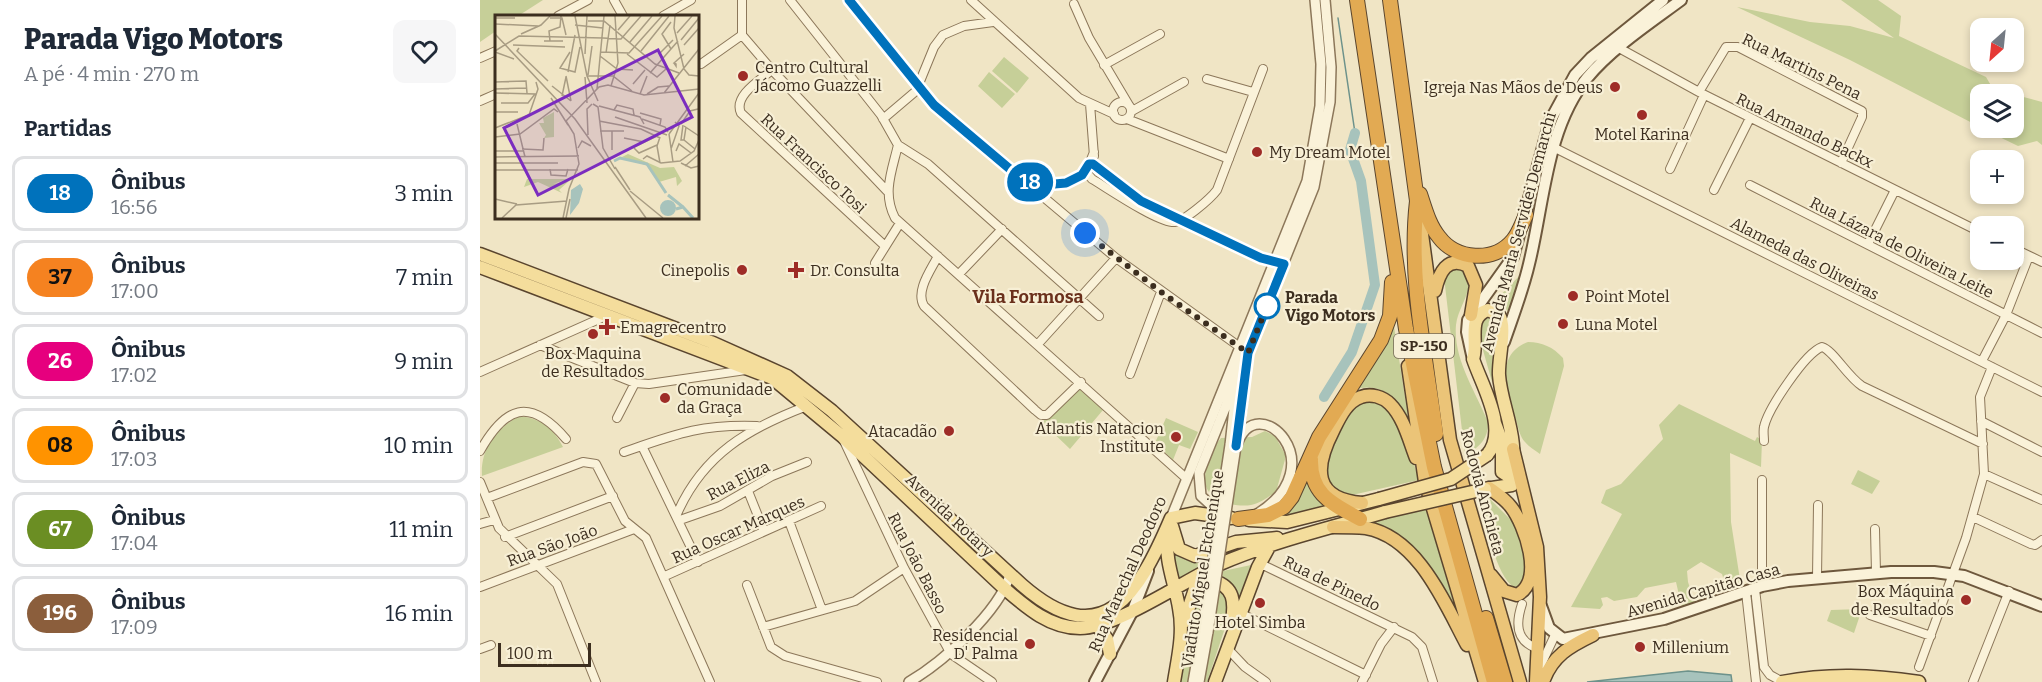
<!DOCTYPE html>
<html lang="pt">
<head>
<meta charset="utf-8">
<style>
  body { margin:0; font-family:Bitter,serif; background:#f6f6f7; color:#1f2937; height:100vh; display:flex; flex-direction:column; font-size:22px; white-space:nowrap }
  * { box-sizing:border-box; margin:0 }
  p { font-size:20px; color:#747a83 }
  .icon { flex:none; width:33px; height:33px; fill:none; stroke:currentColor; stroke-width:2; stroke-linecap:round; stroke-linejoin:round }
  .map { position:relative; flex:1; overflow:hidden }
  .panel { display:flex; flex-direction:column; background:#fff; width:480px }
  .panel>* { flex:none }
  .badge { padding:0 12px; border-radius:20px; font-size:21px; line-height:39px }
  .needle { width:39px; rotate:207deg }
  .fabs { position:absolute; left:1490px; top:18px; display:grid; gap:12px }
  .fabs a { display:grid; place-items:center; width:54px; height:54px; border-radius:12px; background:#fff; box-shadow:0 3px 9px #0003; font-size:30px }
  .scale { position:absolute; left:18px; bottom:15px; width:93px; box-sizing:border-box; padding-left:6px; border:3px solid #3c2e1f; border-top:0; font-size:16px; line-height:21px; white-space:nowrap; color:#3c2e1f; -webkit-text-stroke:4px #f7efd5; paint-order:stroke }
  .you { position:absolute; width:30px; height:30px; margin:-15px; border:4px solid #fff; border-radius:50%; background:#1a73e8; box-shadow:0 0 0 9px #1a73e833 }
  .map>.badge { position:absolute; translate:-50% -50%; box-shadow:0 0 0 3px #fff }
  h2 { padding:0 24px; font-size:22px; line-height:54px }
  .round { display:grid; place-items:center; flex:none; width:63px; height:63px; border-radius:12px; background:#f6f6f7 }
  .head { display:flex; align-items:center; justify-content:space-between; height:102px; padding:0 24px }
  h1 { font-size:28px; font-weight:800; line-height:45px }
  ul { padding:0; list-style:none }
  li { display:flex; align-items:center; gap:18px; height:75px; margin:0 12px 9px; padding:0 12px; border:3px solid #e0e1e3; border-radius:12px }
  li div { flex:1 }
  li b { display:block; font-size:22px }
  li em { font-style:normal }
  li .badge { min-width:66px; font-weight:700; text-align:center }
  main { display:flex; flex:1; min-height:0 }
  .map>svg:first-child { display:block }
  .green { fill:#c6cf98 }
  .water { fill:#a7c3bc; stroke:#6d928b; stroke-width:1.5 }
  .lines { fill:none; stroke-linecap:round; stroke-linejoin:round }
  .stream { stroke:#6d928b; stroke-width:1.5 }
  .river { stroke:#a7c3bc; stroke-width:10 }
  .minor-casing { stroke:#8c775a; stroke-width:10 }
  .tertiary-casing { stroke:#8c775a; stroke-width:12 }
  .secondary-casing { stroke:#6e583d; stroke-width:14 }
  .primary-casing { stroke:#5a452e; stroke-width:15 }
  .trunk-casing { stroke:#5a452e; stroke-width:15 }
  .motorway-casing { stroke:#5a452e; stroke-width:16 }
  .minor { stroke:#faf2d9; stroke-width:8 }
  .tertiary { stroke:#faf2d9; stroke-width:9 }
  .secondary { stroke:#faf2d9; stroke-width:10 }
  .primary { stroke:#f4dd9c; stroke-width:12 }
  .trunk { stroke:#ebc478; stroke-width:12 }
  .motorway { stroke:#e2aa53; stroke-width:14 }
  .tertiary-bridge-casing { stroke:#8c775a; stroke-width:12; stroke-linecap:butt }
  .primary-bridge-casing { stroke:#5a452e; stroke-width:15; stroke-linecap:butt }
  .tertiary-bridge { stroke:#faf2d9; stroke-width:9 }
  .primary-bridge { stroke:#f4dd9c; stroke-width:12 }
  .line-casing { stroke:#fff; stroke-width:14 }
  .line { stroke:#0072bc; stroke-width:9 }
  .walk { stroke:#3c2e1f; stroke-width:6; stroke-dasharray:0 10.8 }
  .poi-dot { fill:#9e2c27; stroke:#f7efd5; stroke-width:2 }
  .stop-dot { fill:#fff; stroke:#0072bc; stroke-width:3 }
  .labels { text-anchor:middle; stroke-width:4.5; stroke-linejoin:round; paint-order:stroke }
  .shield { fill:#f7efd5; stroke:#746856; stroke-width:1.5 }
  .shield-label { font-size:15px; font-weight:bold; fill:#3c2e1f }
  .street-label { font-size:16px; fill:#3c2e1f; stroke:#f7efd5 }
  .poi-label { font-size:16px; fill:#3c2e1f; stroke:#f7efd5; text-anchor:start }
  .stop-label { font-size:16px; font-weight:bold; fill:#3c2e1f; stroke:#f7efd5; text-anchor:start }
  .neighbourhood-label { font-size:18px; font-weight:bold; fill:#6a301c; stroke:#f7efd5 }
  .inset-river { fill:none; stroke:#a7c3bc; stroke-width:3 }
  .inset-road { fill:none; stroke:#a89c83; stroke-width:1.5 }
  .view { fill:#7b2cbf; fill-opacity:0.15; stroke:#7b2cbf; stroke-width:3 }
  .inset-edge { fill:none; stroke:#3c2e1f; stroke-width:3 }
</style>
</head>
<body>
<main>
<section class="panel">
<div class="head"><div><h1>Parada Vigo Motors</h1><p>A pé · 4 min · 270 m</p></div><a class="round"><svg class="icon" aria-label="heart" viewBox="0 0 24 24"><path d="M12 20l-8-8c-3-5 5-10 8-4 3-6 11-1 8 4z"/></svg></a></div>
<h2>Partidas</h2>
<ul>
<li><span class="badge" style="background:#0072bc;color:#fff">18</span><div><b>Ônibus</b><p>16:56</p></div><em>3 min</em></li>
<li><span class="badge" style="background:#f58220;color:#111">37</span><div><b>Ônibus</b><p>17:00</p></div><em>7 min</em></li>
<li><span class="badge" style="background:#e6007e;color:#fff">26</span><div><b>Ônibus</b><p>17:02</p></div><em>9 min</em></li>
<li><span class="badge" style="background:#ff9300;color:#111">08</span><div><b>Ônibus</b><p>17:03</p></div><em>10 min</em></li>
<li><span class="badge" style="background:#6b8e23;color:#fff">67</span><div><b>Ônibus</b><p>17:04</p></div><em>11 min</em></li>
<li><span class="badge" style="background:#8b5e3c;color:#fff">196</span><div><b>Ônibus</b><p>17:09</p></div><em>16 min</em></li>
</ul>
</section>
<div class="map">
<svg width="1562" height="682" viewBox="0 0 1562 682">
  <rect width="100%" height="100%" fill="#f0e5c5"/>
  <path class="green" d="M0 0H63L38 16H16V31L0 42Z
    M1361 0H1398L1421 16 1419 36 1506 77 1516 94H1500V127L1370 60 1257 7 1330 22 1370 26 1414 38Z
    M524 57 549 78 537 93 512 71Z
    M509 72 535 94 522 108 498 86Z
    M1532 94 1562 102V145L1557 141 1538 146 1501 128H1533Z
    M982 268C999 286 978 305 976 325 973 359 996 392 1008 422 1008 440 1000 446 985 456L964 277 969 269Z
    M1044 271 1031 314 1026 309 1012 304Z
    M1013 315 1020 327 1013 347 1012 382 997 329 998 319Z
    M913 320 929 423C917 398 902 381 873 390Z
    M1048 342C1062 342 1073 347 1083 358L1084 366 1060 454C1055 450 1049 447 1045 442 1040 437 1038 427 1036 420 1026 392 1014 355 1048 342Z
    M598 387 623 410 590 449 562 422 584 404Z
    M880 400 900 401C920 421 931 453 939 480L872 495 854 490 844 477C848 437 853 430 880 400Z
    M1199 404 1275 441 1277 437 1282 440 1281 467 1250 453 1251 522 1261 586 1253 590 1246 586 1242 574 1221 562 1207 571 1208 582 1215 603 1202 608 1196 582 1165 588 1157 597 1134 601 1127 597 1121 598 1123 605 1120 609 1091 607 1142 514 1121 503 1126 490 1141 484 1183 439 1179 425Z
    M40 416C62 419 73 428 83 447L2 476C0 449 17 427 40 416Z
    M686 418 718 432 710 449 699 445 693 460 675 443Z
    M785 431 795 436 806 456 796 492C788 497 781 503 771 505 755 508 723 500 725 478 725 467 734 453 737 443L741 438 772 437Z
    M1378 470 1400 481 1392 494 1371 484Z
    M826 472 833 494 848 509 802 517Z
    M1008 497 1034 523 1044 538 1049 567 1038 590C1015 579 1007 524 1000 499Z
    M945 506 977 613C951 567 939 543 888 520Z
    M692 542C699 560 711 566 729 558L728 565 697 579Z
    M771 565 758 601 742 579 743 571Z
    M739 591 747 597 750 613 727 682H723Z
    M723 592 711 675 709 682H699L709 618 715 594Z
    M1382 609 1374 633 1347 621 1351 610Z"/>
  <path class="water" d="M1208 671 1251 675 1252 682H1107Z"/>
  <g class="lines">
    <path class="stream" d="M858 18 875 133"/>
    <path class="river" d="M844 397 872 352 895 285 881 181 870 150 875 133"/>
    <defs>
      <path id="minor" d="M134 0 143 16
        M262 0V35L292 70 407 191
        M310 0 401 115 418 145 448 164 619 316
        M369 0 438 87 462 112 636 258 764 350
        M491 0 599 98 634 114
        M594 4 609 38 650 107
        M78 16 108 0
        M183 16 211 0
        M1139 48 1219 92 1500 232
        M0 58 16 51
        M221 64 262 35
        M624 65 680 34
        M292 70C280 80 253 96 261 113L405 246
        M727 79 773 92
        M1219 92 1246 47H1258L1382 111V117L1361 163
        M0 101 16 94
        M633 111a9 9 0 1 1 18 0a9 9 0 1 1-18 0Z
        M610 104 614 156
        M652 111 704 82
        M403 119 436 91 454 47 463 35 484 26 513 22
        M647 119 749 159
        M418 145C412 171 402 193 415 218L707 479
        M1075 148 1562 392
        M609 164C621 163 647 193 661 201L781 259 799 263
        M1190 169 1224 95
        M605 171 612 179C629 189 674 220 692 222 702 224 731 198 737 190L783 69
        M546 181C577 191 603 185 614 152
        M1270 185 1562 333
        M1234 190 1270 118
        M1388 244 1415 190
        M1533 248 1562 262
        M458 256C451 270 435 291 444 306L555 410 561 415H567L601 382
        M395 263 420 223
        M479 274 522 229
        M558 344 636 258
        M60 345 155 383 169 384 266 370
        M1502 361 1526 315 1549 256
        M0 372 128 315
        M650 374 681 292
        M137 418 155 383
        M1501 421 1562 452
        M364 441 424 568 471 654 512 682
        M1284 441C1284 437 1283 431 1284 427 1288 409 1325 353 1342 347 1353 350 1367 376 1382 386L1503 444
        M162 446 218 562
        M0 451C25 407 49 396 86 439
        M144 452C196 434 221 424 277 426
        M1504 474 1562 500
        M1282 480V586
        M0 482 19 528 77 584 116 682
        M268 491 284 531
        M7 498 103 462 116 464 145 521 166 538 230 682
        M197 514C223 454 269 428 327 406
        M1493 517 1551 544 1555 545 1562 540
        M200 520 240 506 292 476 327 462
        M309 521 342 610
        M0 524 14 520
        M1395 529 1396 573
        M25 537 133 496
        M778 567 783 565 932 637 942 647 953 682
        M185 576 341 506
        M1337 578 1338 505
        M267 585 291 647 305 656 397 682
        M0 587 154 529
        M1275 589 1284 667 1290 675 1303 682
        M1266 592 1276 682
        M1042 604C1036 622 1035 640 1056 648
        M760 613 886 675
        M1390 615 1451 636
        M283 627 375 601 424 568
        M747 648 765 667 786 682
        M0 649 11 645
        M1439 667 1486 538 1504 474 1500 397 1512 367
        M1059 669 1075 635
        M882 682 901 644 914 627
        M1493 682 1529 591"/>
      <path id="tertiary" d="M758 438 766 368
        M750 445 756 391
        M757 445C776 386 857 465 777 514
        M743 516 721 496 719 473 834 187 850 102 851 67 845 0
        M691 518 827 181 840 106 841 64 835 0
        M429 682C463 662 518 613 530 575
        M713 682 722 631
        M719 682 728 632"/>
      <path id="secondary" d="M1024 342C1033 316 1043 290 1049 264 1064 204 1066 128 1107 78 1132 48 1170 23 1201 0
        M992 355 987 332 988 320 1033 257 1070 121 1095 75 1111 58 1183 0
        M1061 606 1069 628 1083 639 1184 619 1282 586 1308 581 1411 572H1454L1484 576 1562 606
        M615 682 653 610 668 571"/>
      <path id="primary" d="M0 254 231 342 307 376 352 411 542 585C623 656 659 593 691 518
        M0 267 292 378 363 437 525 589C547 608 570 628 600 628 636 628 705 580 740 564 794 541 850 528 905 512
        M1007 455C1029 430 1002 386 993 359 999 343 986 317 1008 310L1019 315C1027 326 1018 359 1019 375 1021 407 1043 445 1028 476L1022 472V442L1015 423
        M1005 489 1032 485 1036 476 1034 467
        M691 518 715 513 751 518
        M769 520 807 522 899 499
        M692 526 699 549 715 556 756 542 797 538
        M688 534C684 560 695 583 699 608 704 633 698 657 694 682
        M704 622 715 589 734 581C754 587 755 602 752 621
        M617 625 627 639 630 654
        M735 682 778 567 790 545
        M1302 682C1349 673 1392 675 1439 682"/>
      <path id="trunk" d="M939 212 970 440 1040 682
        M955 291C959 273 967 255 988 266L996 285 991 315
        M928 366 945 482 1005 682
        M1033 449 1057 547 1060 597 1056 682
        M1009 488C1017 494 1025 499 1031 507 1045 525 1065 581 1037 595L1024 591 1011 575
        M882 503C833 499 834 468 853 431 859 419 866 402 881 397 891 393 903 397 910 404 924 418 929 440 936 458
        M853 527C863 527 875 527 886 528 938 537 965 604 987 645
        M1063 682C1072 656 1090 646 1113 635"/>
      <path id="motorway" d="M877 0 926 329 954 467 1014 682
        M910 0 937 201C928 278 946 358 956 434
        M940 194C945 209 949 225 959 237 976 260 1014 263 1033 240 1039 233 1042 223 1046 215
        M831 459C830 495 853 504 880 519
        M758 519 788 515 804 507 812 497 839 437 901 340 910 316 912 282
        M1006 618 1025 682"/>
    </defs>
    <use href="#minor" class="minor-casing"/>
    <use href="#tertiary" class="tertiary-casing"/>
    <use href="#secondary" class="secondary-casing"/>
    <use href="#primary" class="primary-casing"/>
    <use href="#trunk" class="trunk-casing"/>
    <use href="#motorway" class="motorway-casing"/>
    <use href="#minor" class="minor"/>
    <use href="#tertiary" class="tertiary"/>
    <use href="#secondary" class="secondary"/>
    <use href="#primary" class="primary"/>
    <use href="#trunk" class="trunk"/>
    <use href="#motorway" class="motorway"/>
    <defs>
      <path id="tertiary-bridge" d="M722 631 750 445
        M728 632 756 446"/>
      <path id="primary-bridge" d="M899 499 971 479 1007 455
        M905 512 1005 489"/>
    </defs>
    <use href="#tertiary-bridge" class="tertiary-bridge-casing"/>
    <use href="#primary-bridge" class="primary-bridge-casing"/>
    <use href="#tertiary-bridge" class="tertiary-bridge"/>
    <use href="#primary-bridge" class="primary-bridge"/>
  </g>
  <g class="lines">
    <defs>
      <path id="line" d="M369 0 454 105 543 180 563 185 586 183 602 175 609 164H613L661 201 781 258 804 264 768 353 756 446"/>
    </defs>
    <use href="#line" class="line-casing"/>
    <use href="#line" class="line"/>
    <path class="walk" d="M605 233 681 292 768 353 787 306"/>
  </g>
  <g class="poi-dot">
    <circle cx="263" cy="76" r="6"/>
    <circle cx="1135" cy="87" r="6"/>
    <circle cx="1162" cy="115" r="6"/>
    <circle cx="777" cy="152" r="6"/>
    <circle cx="262" cy="270" r="6"/>
    <path d="M313 261h6v6h6v6h-6v6h-6v-6h-6v-6h6z"/>
    <circle cx="1093" cy="296" r="6"/>
    <circle cx="1083" cy="324" r="6"/>
    <path d="M124 318h6v6h6v6h-6v6h-6v-6h-6v-6h6z"/>
    <circle cx="113" cy="334" r="6"/>
    <circle cx="185" cy="398" r="6"/>
    <circle cx="469" cy="431" r="6"/>
    <circle cx="696" cy="437" r="6"/>
    <circle cx="1486" cy="600" r="6"/>
    <circle cx="780" cy="603" r="6"/>
    <circle cx="550" cy="644" r="6"/>
    <circle cx="1160" cy="647" r="6"/>
  </g>
  <circle class="stop-dot" cx="787" cy="306" r="12"/>
  <g class="labels">
    <rect class="shield" x="914" y="334" width="60" height="24" rx="4.5"/>
    <g class="shield-label">
      <text x="944" y="351">SP-150</text>
    </g>
    <g class="street-label">
      <text transform="translate(1322 66) rotate(26)" y="6">Rua Martins Pena</text>
      <text transform="translate(1325 130) rotate(26)" y="6">Rua Armando Backx</text>
      <text transform="translate(334 163) rotate(43)" y="6">Rua Francisco Tosi</text>
      <text transform="translate(1038 232) rotate(-75)" y="6">Avenida Maria Servidei Demarchi</text>
      <text transform="translate(1422 247) rotate(27)" y="6">Rua Lázara de Oliveira Leite</text>
      <text transform="translate(1325 258) rotate(27)" y="6">Alameda das Oliveiras</text>
      <text transform="translate(258 480) rotate(-27)" y="6">Rua Eliza</text>
      <text transform="translate(1003 492) rotate(75)" y="6">Rodovia Anchieta</text>
      <text transform="translate(470 515) rotate(43)" y="6">Avenida Rotary</text>
      <text transform="translate(258 529) rotate(-24)" y="6">Rua Oscar Marques</text>
      <text transform="translate(72 545) rotate(-20)" y="6">Rua São João</text>
      <text transform="translate(438 563) rotate(63)" y="6">Rua João Basso</text>
      <text transform="translate(722 569) rotate(-81)" y="6">Viaduto Miguel Etchenique</text>
      <text transform="translate(647 574) rotate(-66)" y="6">Rua Marechal Deodoro</text>
      <text transform="translate(852 583) rotate(26)" y="6">Rua de Pinedo</text>
      <text transform="translate(1223 590) rotate(-16)" y="6">Avenida Capitão Casa</text>
    </g>
    <g class="poi-label">
      <text x="275" y="73">Centro Cultural<tspan x="275" dy="18">Jácomo Guazzelli</tspan></text>
      <text x="1123" y="93" text-anchor="end">Igreja Nas Mãos de Deus</text>
      <text x="1162" y="140" text-anchor="middle">Motel Karina</text>
      <text x="789" y="158">My Dream Motel</text>
      <text x="250" y="276" text-anchor="end">Cinepolis</text>
      <text x="330" y="276">Dr. Consulta</text>
      <text x="1105" y="302">Point Motel</text>
      <text x="1095" y="330">Luna Motel</text>
      <text x="140" y="333">Emagrecentro</text>
      <text x="113" y="359" text-anchor="middle">Box Maquina<tspan x="113" dy="18">de Resultados</tspan></text>
      <text x="197" y="395">Comunidade<tspan x="197" dy="18">da Graça</tspan></text>
      <text x="684" y="434" text-anchor="end">Atlantis Natacion<tspan x="684" dy="18">Institute</tspan></text>
      <text x="457" y="437" text-anchor="end">Atacadão</text>
      <text x="1474" y="597" text-anchor="end">Box Máquina<tspan x="1474" dy="18">de Resultados</tspan></text>
      <text x="780" y="628" text-anchor="middle">Hotel Simba</text>
      <text x="538" y="641" text-anchor="end">Residencial<tspan x="538" dy="18">D' Palma</tspan></text>
      <text x="1172" y="653">Millenium</text>
    </g>
    <g class="stop-label">
      <text x="805" y="303">Parada<tspan x="805" dy="18">Vigo Motors</tspan></text>
    </g>
    <g class="neighbourhood-label">
      <text x="548" y="303">Vila Formosa</text>
    </g>
  </g>
  <g transform="translate(15 15)">
    <rect width="204" height="204" fill="#f0e5c5"/>
    <path d="M59 97V122L49 123 51 120 44 108H49L48 103ZM133 139 165 153 179 152 187 166 182 171 181 162 164 167 153 151 127 142ZM73 164 58 169 74 166 64 175 67 178 43 167 29 172 32 164Z" fill="#c6cf98"/>
    <path d="M85 169 88 174 84 188 75 200 76 175ZM165 193a8 8 0 1 1 16 0a8 8 0 1 1-16 0Z" fill="#a7c3bc"/>
    <path class="inset-river" d="M119 146 125 143 152 149 171 178M173 180 188 192M181 194 188 192 198 203"/>
    <path class="inset-road" d="M80 1 92 61 103 86M180 1 179 13 189 54 194 60 204 61M0 3H20M55 3H67L71 20M93 6H109L160 49 184 58M176 7 167 19 176 34M0 9 43 11M80 10 108 13M123 15 135 1M182 18 197 1M0 19 80 104 151 203M26 19 46 10 55 1M108 23 126 24 146 1M186 25 204 3M49 26H68M55 26 54 16 65 12 66 1M135 27 157 1M18 30 70 32M189 30 204 13M24 33 22 36 53 66M0 36 24 21 108 23M146 36 174 1M0 37 19 44M75 37 65 53 80 57 85 32M106 37 134 38 167 1M111 38 115 10M90 39 92 1M132 39 162 62 171 54M164 39 178 25M105 41 122 54 138 55M179 48 181 51V49L179 48 189 39M73 57 80 20M155 58 183 26M93 60 97 31M71 61 76 86M92 61H118L137 76M90 62 92 88M0 67 31 66 32 78M138 69 150 55M57 71 76 86M116 71 123 48 120 1M0 74 32 73M102 74 109 1M0 78 40 79 33 88H6M169 78 204 34M145 79 152 61M152 79 163 72 174 71M67 81 71 62M56 83 73 110M98 89 103 92 108 133 120 154M104 91 145 102 149 109M119 95 122 90 138 94 139 100M0 97H23M145 98 166 104 165 110M34 100 43 74 41 67M120 102 172 120M147 104 170 112 173 117M104 106 146 114 165 123M22 109 30 142M186 109 195 96 203 94M188 110 186 125H189M189 111 204 121M191 112 189 125 200 134M0 113 36 99M105 116H129M174 119 204 78M174 119 178 147M93 120 92 94 97 89M0 122 25 119 59 94 63 97M129 123 149 127M139 132 162 121M83 133 87 126 96 131M139 133 144 138 162 130M27 134 48 135 49 123M176 134 184 111 180 107M117 135V116M0 136H28M181 136 184 129 196 138M0 142 84 141M148 144 152 141 166 148 185 146 199 136 204 125M0 148H63M165 148 162 131 165 122M186 148 196 153 204 151M190 151 204 139M120 152 135 175M55 154 56 160 71 161 73 154M0 155H83M135 176 168 203M0 184 22 189M7 203 21 190 72 186M68 203 74 174 84 149 79 119 71 106 104 72 113 70 149 80 204 74M71 203 75 184"/>
    <path class="view" d="M163 35 197 102 43 180 9 113Z"/>
    <rect width="204" height="204" class="inset-edge"/>
  </g>
</svg>
<div class="fabs">
<a><svg class="needle" viewBox="-14 -14 28 28"><path d="M0-13l5 13h-10z" fill="#e53935"/><path d="M0 13l5-13h-10z" fill="#747a83"/></svg></a>
<a><svg class="icon" aria-label="layers" viewBox="0 0 24 24"><path d="M12 4l9 5-9 5-9-5zM3 14l9 5 9-5"/></svg></a>
<a>+</a>
<a>−</a>
</div>
<div class="scale">100 m</div>
<div class="you" style="left:605px;top:233px"></div>
<b class="badge" style="left:550px;top:182px;background:#0072bc;color:#fff">18</b>
</div>
</main>
</body>
</html>
